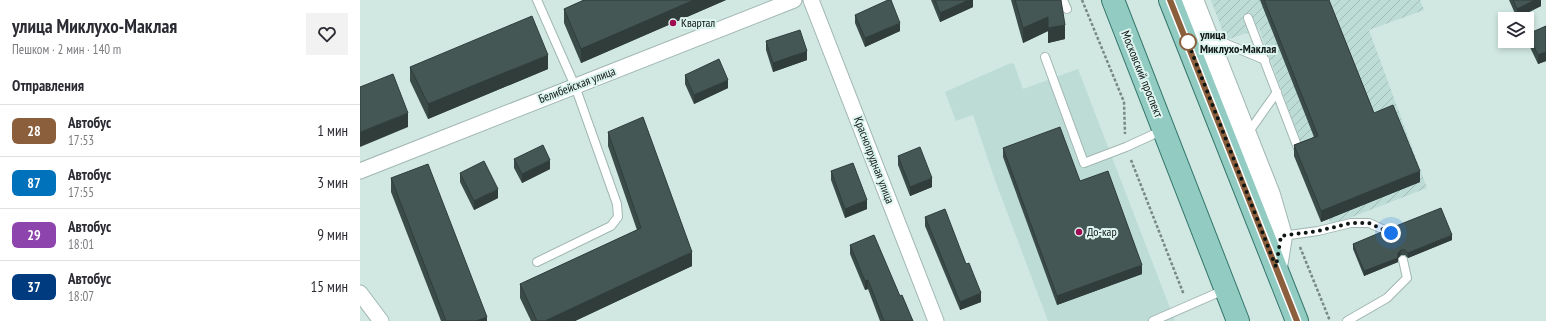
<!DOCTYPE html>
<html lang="ru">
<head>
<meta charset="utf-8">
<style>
  body { margin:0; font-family:"PT Sans Narrow",sans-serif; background:#f2f2f3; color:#2b2b33; height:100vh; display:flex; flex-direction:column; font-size:15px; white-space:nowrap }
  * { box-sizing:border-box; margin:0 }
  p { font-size:13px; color:#7c7c81 }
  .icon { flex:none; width:22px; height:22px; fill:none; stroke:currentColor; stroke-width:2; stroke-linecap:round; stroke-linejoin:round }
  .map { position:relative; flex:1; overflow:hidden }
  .drawer { display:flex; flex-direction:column; background:#fff; width:360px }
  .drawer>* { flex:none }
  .badge { padding:0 8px; border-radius:6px; font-size:14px; line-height:26px }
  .buttons { position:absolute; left:1138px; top:12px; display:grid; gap:8px }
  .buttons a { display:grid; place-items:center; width:36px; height:36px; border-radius:0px; background:#fff; box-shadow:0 2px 6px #0003; font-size:20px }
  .you { position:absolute; width:20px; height:20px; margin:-10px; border:3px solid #fff; border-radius:50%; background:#1a73e8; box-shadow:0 0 0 6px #1a73e833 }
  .map>.badge { position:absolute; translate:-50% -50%; box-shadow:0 0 0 2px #fff }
  h2 { padding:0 12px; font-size:15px; line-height:36px }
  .round { display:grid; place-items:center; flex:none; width:42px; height:42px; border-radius:0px; background:#f2f2f3 }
  .summary { display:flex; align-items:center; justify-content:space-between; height:68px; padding:0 12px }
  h1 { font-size:19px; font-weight:700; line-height:30px }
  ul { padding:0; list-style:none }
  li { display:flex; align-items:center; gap:12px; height:52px; padding:0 12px; border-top:1px solid #e1e1e2 }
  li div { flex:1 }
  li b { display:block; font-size:15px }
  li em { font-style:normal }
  li .badge { min-width:44px; font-weight:700; text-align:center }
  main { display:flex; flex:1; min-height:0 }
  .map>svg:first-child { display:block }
  .built { fill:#bddcd6 }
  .industrial { fill:url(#industrial-furrows) }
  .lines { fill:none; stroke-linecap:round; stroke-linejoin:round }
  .lane-casing { stroke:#a1b7b2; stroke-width:10 }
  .street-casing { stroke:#a1b7b2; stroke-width:17 }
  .secondary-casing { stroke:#a1b7b2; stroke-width:24 }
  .primary-casing { stroke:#33756a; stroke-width:24 }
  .path { stroke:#788885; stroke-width:2.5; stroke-dasharray:3 2; stroke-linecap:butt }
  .lane { stroke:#fff; stroke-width:8 }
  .street { stroke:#fff; stroke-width:15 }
  .secondary { stroke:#fff; stroke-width:22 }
  .primary { stroke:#91cbc1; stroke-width:22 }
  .wall { fill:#3a4b48 }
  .shaded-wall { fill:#303d3b }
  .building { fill:#445754; stroke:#303d3b }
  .line-casing { stroke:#fff; stroke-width:9 }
  .line { stroke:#8b5e3c; stroke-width:6 }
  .walk { stroke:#0f1715; stroke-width:4; stroke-dasharray:0 7.2 }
  .poi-dot { fill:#a00b52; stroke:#ddf4ef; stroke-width:1.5 }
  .stop-dot { fill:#fff; stroke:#8b5e3c; stroke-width:2 }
  .labels { text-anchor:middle; stroke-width:4; stroke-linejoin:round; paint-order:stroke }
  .poi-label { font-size:12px; fill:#0f1715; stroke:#ddf4ef; text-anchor:start }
  .stop-label { font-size:12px; font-weight:bold; fill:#0f1715; stroke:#ddf4ef; text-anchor:start }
  .street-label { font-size:12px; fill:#0f1715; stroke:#ddf4ef }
</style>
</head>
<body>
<main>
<section class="drawer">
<div class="summary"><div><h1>улица Миклухо-Маклая</h1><p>Пешком · 2 мин · 140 m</p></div><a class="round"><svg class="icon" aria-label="heart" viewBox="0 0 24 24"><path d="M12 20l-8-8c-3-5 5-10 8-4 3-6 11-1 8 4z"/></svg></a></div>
<h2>Отправления</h2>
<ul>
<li><span class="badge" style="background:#8b5e3c;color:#fff">28</span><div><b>Автобус</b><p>17:53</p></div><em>1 мин</em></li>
<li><span class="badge" style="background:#0072bc;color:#fff">87</span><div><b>Автобус</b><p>17:55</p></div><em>3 мин</em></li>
<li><span class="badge" style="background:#8e44ad;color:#fff">29</span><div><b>Автобус</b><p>18:01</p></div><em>9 мин</em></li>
<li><span class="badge" style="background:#003b80;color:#fff">37</span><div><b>Автобус</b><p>18:07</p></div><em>15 мин</em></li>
</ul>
</section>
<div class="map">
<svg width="1186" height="321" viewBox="0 0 1186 321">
  <defs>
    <pattern id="industrial-furrows" width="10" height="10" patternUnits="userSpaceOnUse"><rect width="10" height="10" fill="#bddcd6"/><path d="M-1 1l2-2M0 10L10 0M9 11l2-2" fill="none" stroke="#a1bcb7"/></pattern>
  </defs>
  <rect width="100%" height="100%" fill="#d0e7e2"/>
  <path class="built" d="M651 63 654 64 663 89 718 69 815 321H688L635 180 613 115 596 121 585 92Z"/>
  <path class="industrial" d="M851 0H1060L1064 10 1009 30 1067 188 971 225 899 29 866 40Z"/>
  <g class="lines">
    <defs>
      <path id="lane" d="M177 0 215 86 257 204 258 217 251 226 177 262
        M703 0 707 9
        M888 18 938 148
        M850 37 905 60
        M685 57 724 163 766 147 803 130
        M888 133 917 92
        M922 236 958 231 991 223H1009L1031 233
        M793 321 864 290
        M987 321 1027 298 1047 278 1043 260"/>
      <path id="street" d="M451 0 576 321
        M0 171 434 0
        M0 293 21 321"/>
      <path id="secondary" d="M832 0 909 195 921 236 916 267"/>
      <path id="primary" d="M753 0 878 321
        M810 0 937 321"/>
    </defs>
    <use href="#lane" class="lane-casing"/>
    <use href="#street" class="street-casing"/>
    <use href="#secondary" class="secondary-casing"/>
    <use href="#primary" class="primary-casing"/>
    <path class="path" d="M722 0 764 102 765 134
      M771 160 824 295
      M940 247 970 321"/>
    <use href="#lane" class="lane"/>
    <use href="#street" class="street"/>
    <use href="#secondary" class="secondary"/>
    <use href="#primary" class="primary"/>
  </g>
  <path class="wall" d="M224 0H366L221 63 204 23V9Z
    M571 0H613V7L580 22Z
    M651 0H701L705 39 688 43V31L663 43Z
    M900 0H969L1014 113 1060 182 961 222 934 156V145L954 137Z
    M1149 0H1181V6L1157 18Z
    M495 15 540 31 505 47 495 23Z
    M1186 26V61L1178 64 1168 43V34Z
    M406 41 447 60 413 72 406 50Z
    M50 67 188 69 68 119 50 81Z
    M325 75 368 88 334 104 325 84Z
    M248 132 332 266 215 321H171L160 298V284L277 230 248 146Z
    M643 148 720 181 782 274 697 305 643 157Z
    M538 156 572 187 550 196 538 165Z
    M154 159 190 169 162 183 154 168Z
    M471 171 507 209 485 218 471 180Z
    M100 173 138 198 114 210 100 182Z
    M31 178 127 321H81L31 192Z
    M565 217 606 264 621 302 600 310 565 226Z
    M1034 233 1092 240 1048 258 1045 255H1041L1038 258V262L1004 276 993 249V244Z
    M490 245 540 296 553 321H520L508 289 505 290 490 254Z"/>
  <path class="shaded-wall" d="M334 0H366L221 63V49Z
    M609 0H613V7L580 22V13Z
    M1175 0H1181V6L1157 18V9Z
    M688 17V31L663 43V28Z
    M540 23V31L505 47V38Z
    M705 25V39L688 43V28Z
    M447 51V60L413 72V63Z
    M1186 52V61L1178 64V55Z
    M188 55V69L68 119V104Z
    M368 80V88L334 104V95Z
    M48 113V127L0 147V132Z
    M190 160V169L162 183V174Z
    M1060 171V182L961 222V211Z
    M572 178V187L550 196V187Z
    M138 189V198L114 210V201Z
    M507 200V209L485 218V209Z
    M1092 235V240L1048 258V253Z
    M1041 250V255L1038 258V253Z
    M332 252V266L215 321H185Z
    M1038 258V262L1004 276V271Z
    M782 265V274L697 305V296Z
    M508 280V289L505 290V281Z
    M621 293V302L600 310V302Z
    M127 317V321H116Z"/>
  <path class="building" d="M224 0H334L221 49 204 9Z
    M528 0H531L540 23 505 38 495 15Z
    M575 0H609L580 13Z
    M655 0H701L705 25 688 28V17L663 28Z
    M904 0H969L1014 113 1033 105 1060 171 961 211 934 145 958 136Z
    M1153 0H1175L1157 9Z
    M172 16 188 55 68 104 50 67Z
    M1186 26V52L1178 55 1168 34Z
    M440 30 447 51 413 63 406 41Z
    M359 59 368 80 334 95 325 75Z
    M33 74 48 113 0 132V87Z
    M283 117 332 252 185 321H177L160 284 281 228 248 132Z
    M700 127 720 181 748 171 782 265 697 296 643 148Z
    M183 145 190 160 162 174 154 159Z
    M560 147 572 178 550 187 538 156Z
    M124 161 138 189 114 201 100 173Z
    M493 163 507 200 485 209 471 171Z
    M68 164 127 317 116 321H86L31 178Z
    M1081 208 1092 235 1048 253 1045 250H1041L1038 253V258L1004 271 993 244 1024 231 1034 233 1036 226Z
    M585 209 606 264 609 263 621 293 600 302 565 217Z
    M514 235 540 296 542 295 553 321H524L508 280 505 281 490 245Z"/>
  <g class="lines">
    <defs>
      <path id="line" d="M810 0 937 321"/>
    </defs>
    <use href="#line" class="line-casing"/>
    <use href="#line" class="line"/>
    <path class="walk" d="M828 42 827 40 916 267 921 236 958 231 991 223H1009L1031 233"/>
  </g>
  <g class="poi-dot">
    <circle cx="313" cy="23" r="4"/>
    <circle cx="719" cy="232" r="4"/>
  </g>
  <circle class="stop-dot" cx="828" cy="42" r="8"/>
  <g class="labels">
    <g class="poi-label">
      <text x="321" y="27">Квартал</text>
      <text x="727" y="236">До-кар</text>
    </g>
    <g class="stop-label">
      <text x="840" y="39">улица<tspan x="840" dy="14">Миклухо-Маклая</tspan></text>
    </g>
    <g class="street-label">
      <text transform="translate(782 74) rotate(68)" y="4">Московский проспект</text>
      <text transform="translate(217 85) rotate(-21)" y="4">Белибейская улица</text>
      <text transform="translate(514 160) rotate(69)" y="4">Краснопрудная улица</text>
    </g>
  </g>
</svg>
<div class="buttons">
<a><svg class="icon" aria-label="layers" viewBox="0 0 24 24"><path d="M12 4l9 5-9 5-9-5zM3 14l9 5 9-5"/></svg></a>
</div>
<div class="you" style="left:1031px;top:233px"></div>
</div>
</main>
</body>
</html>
